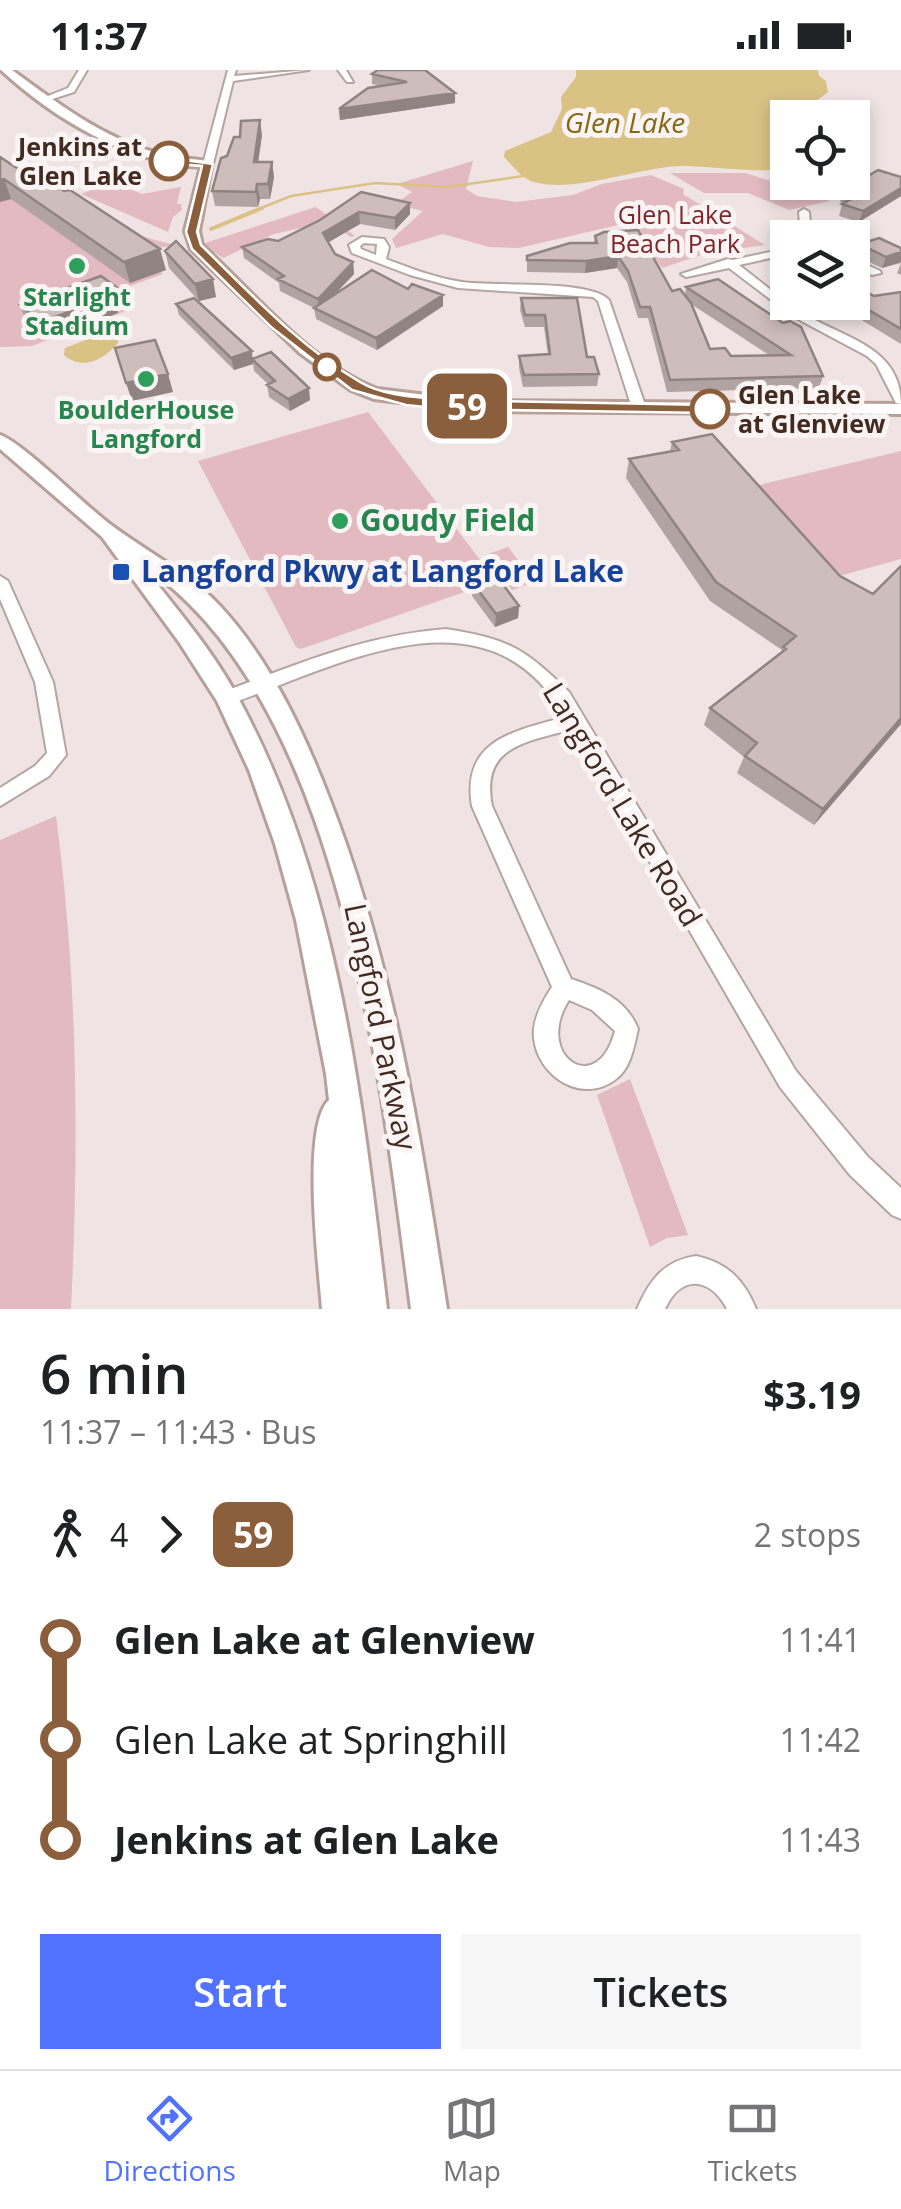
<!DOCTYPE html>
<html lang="en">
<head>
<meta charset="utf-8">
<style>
  body { margin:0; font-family:"Open Sans",sans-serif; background:#f6f6f6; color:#202124; height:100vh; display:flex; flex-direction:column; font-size:38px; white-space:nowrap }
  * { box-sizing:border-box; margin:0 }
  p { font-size:32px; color:#757577 }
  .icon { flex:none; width:55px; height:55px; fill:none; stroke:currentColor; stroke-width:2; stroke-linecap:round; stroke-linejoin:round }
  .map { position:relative; height:1239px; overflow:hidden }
  .side { display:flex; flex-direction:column; background:#fff; flex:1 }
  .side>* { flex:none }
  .badge { padding:0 20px; border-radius:15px; font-size:35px; line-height:65px }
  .controls { position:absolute; left:770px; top:30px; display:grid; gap:20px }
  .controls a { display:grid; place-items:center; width:100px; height:100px; border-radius:0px; background:#fff; box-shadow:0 5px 15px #0003; font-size:50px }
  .map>.badge { position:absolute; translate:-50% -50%; box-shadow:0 0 0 5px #fff }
  .legs { display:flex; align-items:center; gap:15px; height:110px; padding:0 40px; font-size:32px }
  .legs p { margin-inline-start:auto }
  .head { display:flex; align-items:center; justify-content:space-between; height:170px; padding:0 40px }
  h1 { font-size:55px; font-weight:600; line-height:75px }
  .cta { display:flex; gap:20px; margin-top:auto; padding:20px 40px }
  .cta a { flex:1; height:115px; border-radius:0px; background:#5172ff; color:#fff; font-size:40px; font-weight:600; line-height:115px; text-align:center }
  .cta a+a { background:#f6f6f6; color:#202124 }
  ul { padding:0 40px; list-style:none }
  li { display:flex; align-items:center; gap:35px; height:100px; font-size:38px }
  li i { display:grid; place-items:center; width:15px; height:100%; margin:0 12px; background:currentColor }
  li i::after { content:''; width:25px; height:25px; margin:-12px; border:8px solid; border-radius:50%; background:#fff }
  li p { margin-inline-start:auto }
  li:first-child i { background:linear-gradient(#0000 50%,currentColor 0) }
  li:last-child i { background:linear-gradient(currentColor 50%,#0000 0) }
  .status { display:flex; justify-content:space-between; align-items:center; height:70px; padding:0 50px; background:#fff; direction:ltr }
  .status svg { height:28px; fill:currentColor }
  .menu { display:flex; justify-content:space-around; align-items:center; height:140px; border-top:2px solid #e0e0e0; background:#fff; font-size:28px; color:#757577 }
  .menu a { display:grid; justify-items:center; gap:5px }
  .menu .on { color:#5172ff }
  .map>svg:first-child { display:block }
  .green { fill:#e2bac0 }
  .water { fill:#dac285 }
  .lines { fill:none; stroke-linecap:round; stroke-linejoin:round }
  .stream-far1 { stroke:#dac285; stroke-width:2.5 }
  .stream { stroke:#dac285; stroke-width:4 }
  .street-casing { stroke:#b4a5a1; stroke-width:4 }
  .secondary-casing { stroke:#b6a09a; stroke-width:6 }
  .street { fill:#fff; fill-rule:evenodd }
  .secondary { fill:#fff; fill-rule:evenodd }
  .wall { fill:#b0a3a1; fill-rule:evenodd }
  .shaded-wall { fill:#908483 }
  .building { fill:#cdbdbb; stroke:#908483; stroke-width:2.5 }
  .line-1 { fill:#8b5e3c; stroke:#fff; stroke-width:2.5 }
  .stop-1-dot { fill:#fff; stroke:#8b5e3c; stroke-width:5 }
  .leisure-dot { fill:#2e9e5b; stroke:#faf5f4; stroke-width:4 }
  .transit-dot { fill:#1a4fb4; stroke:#faf5f4; stroke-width:4 }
  .labels { text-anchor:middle; stroke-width:10; stroke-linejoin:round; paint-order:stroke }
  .far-stop-label { font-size:25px; font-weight:bold; fill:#422a20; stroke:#faf5f4; text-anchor:end }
  .far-park-label { font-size:25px; fill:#7f2529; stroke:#faf5f4 }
  .far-leisure-label { font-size:25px; font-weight:bold; fill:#27864d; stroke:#faf5f4 }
  .far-water-label { font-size:28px; font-style:italic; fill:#866712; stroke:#faf5f4 }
  .leisure-label { font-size:30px; font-weight:bold; fill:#27864d; stroke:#faf5f4; text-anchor:start }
  .transit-label { font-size:30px; font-weight:bold; fill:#164399; stroke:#faf5f4; text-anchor:start }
  .street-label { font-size:30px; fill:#422a20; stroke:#faf5f4 }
</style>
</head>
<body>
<div class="status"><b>11:37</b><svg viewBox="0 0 49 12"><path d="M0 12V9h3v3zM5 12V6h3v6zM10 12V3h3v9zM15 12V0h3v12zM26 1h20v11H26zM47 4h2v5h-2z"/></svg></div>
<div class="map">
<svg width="901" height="1239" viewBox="0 0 901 1239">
  <rect width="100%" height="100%" fill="#efe4e3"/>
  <path class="green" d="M473 91 466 119 477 126 516 132 573 125 602 114 651 105 684 119 683 124 765 175 707 183 662 198 631 152 519 178 489 177 443 164 396 178 392 169 423 141 395 134 412 122 397 114Z
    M0 92C51 129 114 162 176 175L153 179 144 189 163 204 111 223 131 239 32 276 0 277Z
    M670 103H746L830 131 789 140 748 123H704Z
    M113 112 142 124 181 117 177 134H181L182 140 173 147 168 162 81 124Z
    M316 137 355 166 351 167 327 152 274 164 223 188 202 174Z
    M368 342 496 511 301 579 296 577 198 391Z
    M901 381V489L832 508 751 417Z
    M508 477 535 512 512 520 485 485Z
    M56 746C78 911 79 1073 71 1239H0V770Z
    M630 1009 688 1165 667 1168 650 1177 597 1025Z"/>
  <path class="water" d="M576 0H818L819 6 826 11 828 22 815 32 806 47 788 48C788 61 793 91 780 98 768 104 704 96 687 96 642 95 576 124 534 112 521 108 513 96 504 87L505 81 551 62 562 39 561 27 576 7Z
    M106 262 118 267V273C104 290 82 301 64 285L65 278Z"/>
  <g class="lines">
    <path class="stream-far1" d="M256 140 291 126 375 113 448 117 523 106"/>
    <path class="stream" d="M211 159 262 138"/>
    <defs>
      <path id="street" d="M79 0H87L74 22 43 32V28L68 18Z
        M228 0H236L234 6 309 0 233 11 213 94 208 97 203 94Z
        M338 0H346L353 12H347Z
        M804 139 809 142 811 168H801L799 142Z
        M362 167 384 169 389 177 386 189C410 198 435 208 462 212 495 217 590 209 609 230L646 338 639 342 632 338 598 231 593 227 458 218 410 205 352 183 349 175ZM364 173 377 174 376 185 361 179 360 176Z
        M788 178V184L739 195C760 211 781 229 803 243 842 268 901 276 901 334L896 333 876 294 867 286 794 247 729 198 686 207 681 204 728 189 733 190Z
        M852 188 880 201 881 203 872 205 852 195Z
        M0 506 8 511 53 612 66 685 49 706 0 736V718L35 696 47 683 35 612 0 529Z
        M446 559C509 569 524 578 569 622L796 1001 868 1087 901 1118V1149L892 1145 850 1105 780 1017 573 659C526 672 480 676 492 736L571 909C599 918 627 930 638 959 634 976 631 998 616 1009 583 1035 538 1007 534 968 532 950 542 932 552 917L472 736C461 670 514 661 565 647 486 509 336 598 226 635L220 633 217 628 220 623C296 595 364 565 446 559ZM569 930 592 940 615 961C597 1030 533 985 569 930Z
        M696 1186C728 1193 744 1210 756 1239H727C710 1207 681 1204 665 1239H637C650 1210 663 1191 696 1186Z"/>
      <path id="secondary" d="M1 0H12C57 33 103 68 157 83 175 89 194 88 212 92L199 161 202 175C255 224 309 292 377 319L476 331 901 334V344L476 341 374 329 351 320 300 283 191 179 185 161 201 97C127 92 55 50 1 0Z
        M0 365C23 373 85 436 111 455 147 482 188 502 220 536 269 589 302 658 328 725 393 890 420 1064 447 1239H411C382 1017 343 629 142 495 175 537 210 577 236 624 339 811 362 1030 387 1239H322C319 1199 301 1056 329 1030L326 1004 296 850 275 774 249 700 217 631 179 572 102 467 0 379Z"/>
    </defs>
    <use href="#street" class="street-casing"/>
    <use href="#secondary" class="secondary-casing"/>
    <use href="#street" class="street"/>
    <use href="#secondary" class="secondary"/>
  </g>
  <path class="wall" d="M378 0 455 33 340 50 339 39 382 16 372 14V4Z
    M262 65 258 92H272L274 107 270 129H260L258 137 215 136 212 121 227 86Z
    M0 87 166 200 130 213 11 129 0 132Z
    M901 107V126L859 152 839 146 842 134 844 133 840 132 843 121Z
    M410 133V144L395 160 360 154 328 172 335 184 353 192 354 204 334 225 443 236 377 280 316 249 314 238 280 221 279 213 244 188 242 177 278 171 320 150Z
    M595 166 672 221 685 226 686 217 823 306 819 318 667 322 648 248H638L627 212 617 198 585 203 527 202V186L594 173ZM691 234 769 285 731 286 710 279Z
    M860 174 901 178V205L897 203 901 193 882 198 856 186Z
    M165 181 216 227 199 231 169 198Z
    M788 183V206L780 201 783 190Z
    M852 214 874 226 901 222V274L832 232H852Z
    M119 219 124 237 117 239 118 243 47 270 26 252 20 235Z
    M521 228H577L587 287 599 304 597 316 523 317 519 298V286L548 285 544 257H525L520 240Z
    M176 234 253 288 310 330 290 341 269 327 267 315 268 314 254 301 253 294 234 300 179 245Z
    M672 372 901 654 814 755 737 703 744 687 704 655 710 638 780 584 782 580 710 531 626 408 629 389 670 381Z
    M473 513 519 536 518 548 495 557 472 526Z"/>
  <path class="shaded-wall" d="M455 23V33L340 50 339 39Z
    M260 50 262 65 256 107 254 92Z
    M272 92 274 107 270 129 268 114Z
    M4 109 11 129 0 132V110Z
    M257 114 260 129 258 137 256 122Z
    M901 118V126L859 152 863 141Z
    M410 133V144L395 160V148Z
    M359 142 360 154 324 175 323 163Z
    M160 179 166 200 130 213 124 192Z
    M901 182V192L882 198 886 187Z
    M618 186 617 198 585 203 586 191Z
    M353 192 354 204 319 241 318 229Z
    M866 193 862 204 852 207V197Z
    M213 209 216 227 199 231 195 214Z
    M119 219 124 237 117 239 118 243 47 270 41 252Z
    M443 225V236L377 280 376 268Z
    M252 281 253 294 234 300 231 288Z
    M168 304 173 322 132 331 126 313Z
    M309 318 310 330 290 341 288 329Z
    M519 536 518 548 495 557 496 544Z
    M901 648V654L814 755 823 739Z"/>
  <path class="building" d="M378 0H425L455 23 339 39 368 18 407 12 372 4Z
    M260 50 254 92H272L268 114H257L256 122 212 121 221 88 227 86 234 67H240L241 51Z
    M0 87 32 108 40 106 64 121 70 120 160 179 124 192 4 109 0 110Z
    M878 100 901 107V118L863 141 842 134 857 126 843 121Z
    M361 122 410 133 395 148 359 142 323 163 335 184 353 192 318 229 278 209 284 206 242 177 268 169 278 171 320 150Z
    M638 160 672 221 680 219 691 233 710 279 725 278 731 286 791 285 686 217 718 209 783 253 790 251 801 257 823 306 670 310 650 237H640L628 201 618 186 586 191 527 190V186L570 173H597L595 166 604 162Z
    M879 168 901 178V182L886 187 860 174Z
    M176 171 213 209 195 214 165 181Z
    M852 179 854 187 866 193 852 197Z
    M372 200 408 219 412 214 443 225 376 268 314 238Z
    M101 206 119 219 109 223 113 226 41 252 20 235Z
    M852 214 874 226 901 222V259L852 230Z
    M194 228 252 281 231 288 176 234Z
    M521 228H577L587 287H594L599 304 524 305 519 286 550 284 545 245H525Z
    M155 270 168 304 126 313 115 278Z
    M271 282 309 318 288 329 267 315 275 311 252 289Z
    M712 364 840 506 873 524 901 496V648L823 739 745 686 757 673 710 638 786 579 783 577 796 566 716 512 629 389 679 380 672 372Z
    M496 505 519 536 496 544 473 513Z"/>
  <path class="line-1" d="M169 88 213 94 197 162 201 175C250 223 300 277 360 312 383 326 417 327 443 330L710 335 718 339 710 343 443 339 406 335 352 320 271 257 192 179 186 162 202 96 165 93Z"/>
  <g class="stop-1-dot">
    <circle cx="169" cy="91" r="18"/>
    <circle cx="327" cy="297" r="12"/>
    <circle cx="710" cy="339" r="18"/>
  </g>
  <g class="leisure-dot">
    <circle cx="77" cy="196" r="10"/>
    <circle cx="146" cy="309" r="10"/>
    <circle cx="340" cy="451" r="10"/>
  </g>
  <rect class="transit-dot" x="111" y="492" width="20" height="20" rx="5"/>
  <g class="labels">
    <g class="far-stop-label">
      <text x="142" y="86">Jenkins at<tspan x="142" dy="29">Glen Lake</tspan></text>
      <text x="738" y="334" text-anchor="start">Glen Lake<tspan x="738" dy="29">at Glenview</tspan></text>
    </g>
    <g class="far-park-label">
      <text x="675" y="154">Glen Lake<tspan x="675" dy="29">Beach Park</tspan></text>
    </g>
    <g class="far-leisure-label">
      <text x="77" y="236">Starlight<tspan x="77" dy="29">Stadium</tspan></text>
      <text x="146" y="349">BoulderHouse<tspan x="146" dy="29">Langford</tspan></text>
    </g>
    <g class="far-water-label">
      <text x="625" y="63">Glen Lake</text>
    </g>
    <g class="leisure-label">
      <text x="360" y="461">Goudy Field</text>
    </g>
    <g class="transit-label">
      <text x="141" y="512">Langford Pkwy at Langford Lake</text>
    </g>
    <g class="street-label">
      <text transform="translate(622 735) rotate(59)" y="10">Langford Lake Road</text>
      <text transform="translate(380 957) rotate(78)" y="10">Langford Parkway</text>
    </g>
  </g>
</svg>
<div class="controls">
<a><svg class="icon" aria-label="locate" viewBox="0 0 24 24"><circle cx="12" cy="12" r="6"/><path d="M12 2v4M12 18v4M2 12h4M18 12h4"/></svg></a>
<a><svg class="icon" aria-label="layers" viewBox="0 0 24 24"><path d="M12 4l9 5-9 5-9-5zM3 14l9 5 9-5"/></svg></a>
</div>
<b class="badge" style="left:467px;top:336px;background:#8b5e3c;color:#fff">59</b>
</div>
<section class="side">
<div class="head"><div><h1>6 min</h1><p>11:37 – 11:43 · Bus</p></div><b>$3.19</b></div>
<div class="legs"><svg class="icon" aria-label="walk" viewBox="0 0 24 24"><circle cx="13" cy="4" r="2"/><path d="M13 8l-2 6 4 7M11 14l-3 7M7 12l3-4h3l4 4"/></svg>4<svg class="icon" aria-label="forward" viewBox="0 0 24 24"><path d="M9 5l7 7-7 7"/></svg><b class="badge" style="background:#8b5e3c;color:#fff">59</b><p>2 stops</p></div>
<ul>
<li><i style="color:#8b5e3c"></i><b>Glen Lake at Glenview</b><p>11:41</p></li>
<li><i style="color:#8b5e3c"></i><span>Glen Lake at Springhill</span><p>11:42</p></li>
<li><i style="color:#8b5e3c"></i><b>Jenkins at Glen Lake</b><p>11:43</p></li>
</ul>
<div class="cta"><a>Start</a><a>Tickets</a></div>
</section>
<nav class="menu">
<a class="on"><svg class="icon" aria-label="directions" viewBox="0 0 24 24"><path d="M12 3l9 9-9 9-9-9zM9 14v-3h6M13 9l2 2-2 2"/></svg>Directions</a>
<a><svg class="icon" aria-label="map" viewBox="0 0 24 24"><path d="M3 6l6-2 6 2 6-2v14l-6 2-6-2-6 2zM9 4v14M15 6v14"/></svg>Map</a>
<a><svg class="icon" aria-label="tickets" viewBox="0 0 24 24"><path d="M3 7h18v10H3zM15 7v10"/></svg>Tickets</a>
</nav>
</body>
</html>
